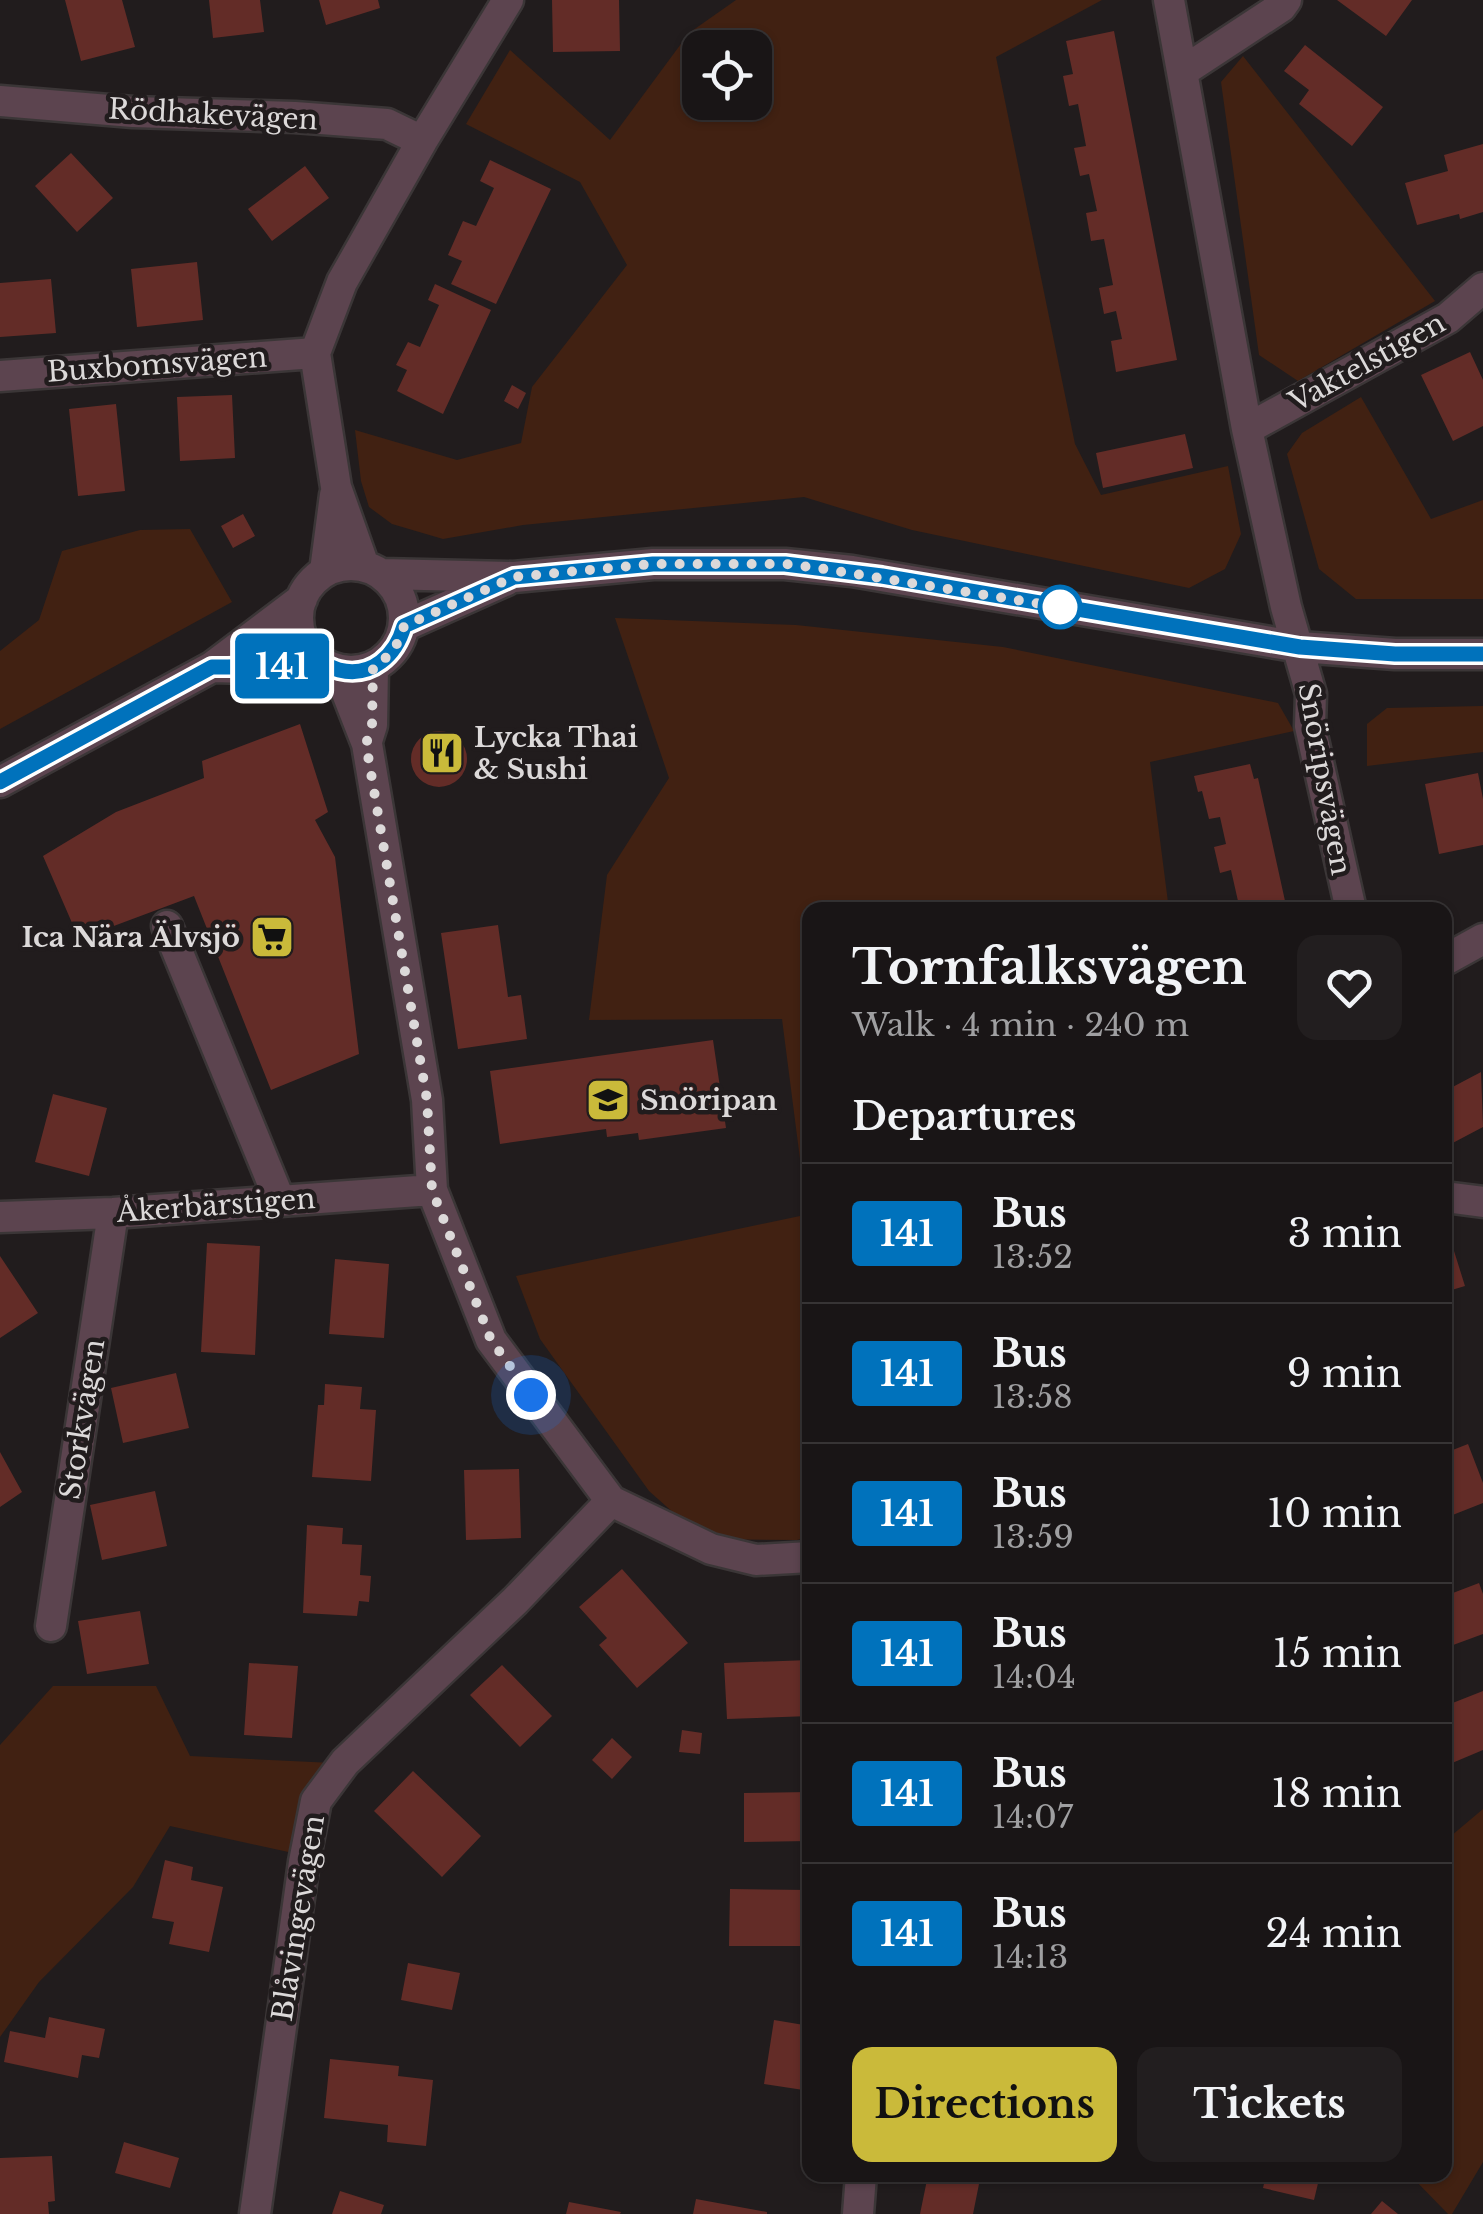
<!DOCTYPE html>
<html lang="en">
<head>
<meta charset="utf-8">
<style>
  body { margin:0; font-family:"Libre Baskerville",serif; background:#221e1f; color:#f1f3f6; height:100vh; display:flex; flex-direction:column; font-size:38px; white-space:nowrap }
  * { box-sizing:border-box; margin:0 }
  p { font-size:32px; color:#9f9fa1 }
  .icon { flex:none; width:55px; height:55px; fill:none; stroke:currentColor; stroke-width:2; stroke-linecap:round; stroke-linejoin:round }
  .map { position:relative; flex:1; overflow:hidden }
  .details { position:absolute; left:802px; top:902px; width:650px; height:1280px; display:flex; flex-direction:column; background:#191516; border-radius:20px; box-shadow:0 2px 8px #0004,0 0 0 2px #373435 }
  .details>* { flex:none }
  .badge { padding:0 20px; border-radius:8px; font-size:35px; line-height:65px }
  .buttons { position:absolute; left:682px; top:30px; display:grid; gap:20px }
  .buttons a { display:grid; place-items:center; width:90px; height:90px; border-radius:20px; background:#191516; box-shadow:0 2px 8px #0004,0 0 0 2px #373435; font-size:50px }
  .you { position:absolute; width:50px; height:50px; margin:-25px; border:8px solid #fff; border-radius:50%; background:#1a73e8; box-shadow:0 0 0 15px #1a73e833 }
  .map>.badge { position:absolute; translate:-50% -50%; box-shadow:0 0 0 5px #fff }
  h2 { padding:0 50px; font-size:38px; line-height:90px }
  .round { display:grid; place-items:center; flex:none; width:105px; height:105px; border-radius:20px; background:#221e1f }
  .head { display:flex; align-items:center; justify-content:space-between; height:170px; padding:0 50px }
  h1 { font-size:48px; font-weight:700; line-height:75px }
  .button { display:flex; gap:20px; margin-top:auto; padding:20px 50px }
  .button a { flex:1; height:115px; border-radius:20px; background:#caba3a; color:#111; font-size:40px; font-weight:700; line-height:115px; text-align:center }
  .button a+a { background:#221e1f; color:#f1f3f6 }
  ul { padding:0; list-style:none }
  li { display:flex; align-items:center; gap:30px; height:140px; padding:0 50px; border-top:2px solid #373435 }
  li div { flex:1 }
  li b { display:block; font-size:38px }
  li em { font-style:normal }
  li .badge { min-width:110px; font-weight:700; text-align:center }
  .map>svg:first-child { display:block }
  .green { fill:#412112; fill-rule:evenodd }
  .building { fill:#632c27 }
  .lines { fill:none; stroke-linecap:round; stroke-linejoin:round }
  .minor-casing { stroke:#3b3637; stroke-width:35 }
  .minor { stroke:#5c444f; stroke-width:30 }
  .line-casing { stroke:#fff; stroke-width:22 }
  .line { stroke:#0072bc; stroke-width:15 }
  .walk { stroke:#dcd9d9; stroke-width:10; stroke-dasharray:0 18 }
  .stop-dot { fill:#fff; stroke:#0072bc; stroke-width:5 }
  .labels { text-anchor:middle; stroke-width:9; stroke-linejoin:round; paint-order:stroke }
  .street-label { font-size:28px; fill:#dcd9d9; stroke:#211c1d }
  .poi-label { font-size:28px; font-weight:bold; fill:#dcd9d9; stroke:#211c1d; text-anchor:start }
</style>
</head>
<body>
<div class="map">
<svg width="1483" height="2214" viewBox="0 0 1483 2214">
  <rect width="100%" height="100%" fill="#211c1d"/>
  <path class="green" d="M736 0H1102L996 57 1075 444 1101 495 1228 466 1241 534 1225 569 1189 588 912 530 804 497 523 525 443 539 392 524 369 507 361 481 355 430 457 460 521 443 532 387 627 265 580 182 466 124 510 50 610 140 689 33ZM700 48H755V102H700Z
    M1243 56 1435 301 1298 381 1259 355 1221 82Z
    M1361 397 1431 519 1483 500V599H1356L1319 569 1287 454 1302 433Z
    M190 529 232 602 0 729V651L39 620 62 551 140 530Z
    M615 618 796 625 1003 647 1278 703 1294 731 1150 762 1169 910H810V1537L797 1540 703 1539 649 1491 540 1339 516 1276 800 1216V1159L782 1019 589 1020 607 875 669 778Z
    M1483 706V752L1367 766V724L1387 708Z
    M53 1686H156L190 1756 333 1763 293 1853 170 1826 133 1887 39 1982 0 2037V1745Z
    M1483 1809V2162L1452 2214H1448L1410 2175H1445V1841Z"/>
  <path class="building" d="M65 0H122L135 47 81 61Z
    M209 0H260L264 32 213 38Z
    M319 0H378L380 8 326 25Z
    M552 0H619L620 51 553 52Z
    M1337 0H1412L1386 36Z
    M1114 31 1177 360 1116 372 1111 341 1122 339 1116 311 1104 314 1099 288 1113 285 1104 239 1091 241 1086 213 1097 211 1089 174 1080 176 1074 148 1086 146 1078 104 1069 106 1063 76 1073 74 1066 41Z
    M1305 45 1383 107 1352 146 1299 104 1309 90 1284 71Z
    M1483 144V212L1460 219 1459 214 1417 225 1405 183 1448 171 1444 155Z
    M71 153 113 198 77 232 35 186Z
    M490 160 551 189 496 304 451 284 462 261 448 255 463 221 476 226 494 188 480 181Z
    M305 166 329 198 272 241 248 209Z
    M197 262 203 320 137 327 131 269Z
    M51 279 56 333 0 337V283Z
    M435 284 491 310 443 414 397 391 407 370 396 365 408 342 420 347 439 305 428 300Z
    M1470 352 1483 380V426L1453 441 1421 375Z
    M512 385 526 393 518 409 504 401Z
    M232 395 235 458 180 461 177 397Z
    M116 404 125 491 78 496 69 409Z
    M1185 434 1193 468 1103 488 1096 453Z
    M243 514 255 536 233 548 221 526Z
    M300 724 328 812 315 820 335 857 359 1054 271 1090 194 896 79 939 43 856 116 812 204 778 202 761Z
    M411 759a28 28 0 1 1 56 0a28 28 0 1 1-56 0Z
    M1250 764 1254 779 1258 778 1287 910H1240L1231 870 1220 873 1214 847 1226 844 1220 817 1209 819 1202 791 1198 792 1194 776Z
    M1478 773 1483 799V845L1439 854 1425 784Z
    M498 925 508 997 521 995 527 1039 458 1049 441 933Z
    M713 1040 726 1128 639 1140 638 1133 607 1137 606 1129 500 1144 490 1071Z
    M1481 1072 1483 1127 1447 1146 1445 1091Z
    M53 1094 107 1108 89 1176 35 1162Z
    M1449 1235 1465 1286 1445 1292V1237Z
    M207 1243 260 1246 255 1355 201 1352Z
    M0 1256 38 1313 0 1338Z
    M335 1259 389 1264 384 1338 329 1334Z
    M176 1373 189 1428 123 1443 111 1388Z
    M325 1384 362 1387 360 1409 376 1410 371 1481 312 1477 318 1405H324Z
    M1468 1444 1483 1483V1503L1445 1518V1453Z
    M0 1452 22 1492 0 1507Z
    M519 1469 521 1538 466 1540 464 1470Z
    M155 1491 167 1546 102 1560 90 1505Z
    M307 1525 343 1528 342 1544 362 1545 360 1575 371 1576 369 1602 359 1601 357 1616 303 1613Z
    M622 1569 688 1643 637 1688 599 1645 607 1638 579 1607Z
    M1479 1583 1483 1594V1634L1445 1648V1596Z
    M140 1611 149 1664 87 1674 78 1621Z
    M810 1660V1716L727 1719 724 1663Z
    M249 1663 298 1666 292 1738 244 1735Z
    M502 1665 552 1716 520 1747 470 1695Z
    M1483 1691V1750L1445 1766V1706Z
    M682 1730 702 1733 700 1754 679 1752Z
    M612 1738 632 1757 612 1779 592 1760Z
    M413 1771 481 1836 442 1877 374 1811Z
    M810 1792V1841L744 1842V1793Z
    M165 1860 193 1867 191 1880 223 1887 209 1952 169 1944 174 1922 152 1918Z
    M730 1889 810 1890V1946H729Z
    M408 1963 460 1973 452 2010 401 2000Z
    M49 2017 105 2029 99 2058 82 2055 78 2078 4 2062 10 2031 45 2038Z
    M774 2020 810 2026V2091L764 2084Z
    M330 2059 399 2066 398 2076 433 2080 426 2146 387 2142 388 2125 324 2118Z
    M124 2142 179 2158 170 2188 115 2173Z
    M52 2156 55 2201 48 2202 49 2214H0V2158Z
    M928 2175 979 2184 973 2214H920Z
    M1266 2175H1320L1314 2200 1263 2188Z
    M340 2191 384 2205 381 2214H332Z
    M696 2199 767 2212V2214H693Z
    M1382 2201 1398 2214H1371Z
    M569 2202 621 2212 620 2214H566Z"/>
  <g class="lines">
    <defs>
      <path id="minor" d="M1169 0 1247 429 1286 607 1311 694 1310 726 1351 910
        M1182 72 1281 7 1286 0
        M0 101 133 112 295 117 387 124 422 141
        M0 376 315 353
        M1247 429 1448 318 1483 288
        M298 618a53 53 0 1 1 106 0a53 53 0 1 1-106 0Z
        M364 566 336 487 315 353 342 282 422 141 508 0
        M325 571 335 495
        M382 574 514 577 653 564H785L852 571 1300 647 1395 654H1483
        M404 626 507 580
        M212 667 249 668 322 663
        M338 670 367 744 427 1100 432 1190 491 1340 611 1501 711 1549 756 1560 810 1557
        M367 741 372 725 373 667
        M0 782 212 667 302 599
        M167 926 280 1201
        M1445 960 1483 939
        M1445 1197 1483 1202
        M0 1217 113 1213 432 1190
        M51 1626 113 1213
        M255 2214 304 1862 316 1801 345 1762 515 1601 611 1501
        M858 2214 861 2175"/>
    </defs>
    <use href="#minor" class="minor-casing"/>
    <use href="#minor" class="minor"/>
  </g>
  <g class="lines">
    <defs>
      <path id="line" d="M0 782 212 667C247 668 282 663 317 663 325 663 331 668 339 670 372 678 396 655 404 626L514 577 653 564H785L882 576 1300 647 1395 654H1483"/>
    </defs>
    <use href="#line" class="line-casing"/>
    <use href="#line" class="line"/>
    <path class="walk" d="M531 1395 491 1340 432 1190 427 1100 366 744 372 725 373 667C391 656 398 646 404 626L514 577 653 564H785L818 568 1060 607"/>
  </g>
  <defs>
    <symbol id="restaurant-square" viewBox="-11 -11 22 22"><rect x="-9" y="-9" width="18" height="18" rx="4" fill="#caba3a" stroke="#211c1d"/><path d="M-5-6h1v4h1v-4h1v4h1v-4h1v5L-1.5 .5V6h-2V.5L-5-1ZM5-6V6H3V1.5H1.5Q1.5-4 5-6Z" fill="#111"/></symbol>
    <symbol id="supermarket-square" viewBox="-11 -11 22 22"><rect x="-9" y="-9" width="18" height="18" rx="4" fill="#caba3a" stroke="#211c1d"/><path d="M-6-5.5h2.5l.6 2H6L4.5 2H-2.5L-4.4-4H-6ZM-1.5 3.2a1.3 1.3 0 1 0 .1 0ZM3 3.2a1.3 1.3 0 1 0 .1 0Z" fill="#111"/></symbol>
    <symbol id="school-square" viewBox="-11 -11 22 22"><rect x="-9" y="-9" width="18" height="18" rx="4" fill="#caba3a" stroke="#211c1d"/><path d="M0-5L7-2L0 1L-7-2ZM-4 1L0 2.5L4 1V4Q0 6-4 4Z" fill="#111"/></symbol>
  </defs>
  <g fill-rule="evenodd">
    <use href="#restaurant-square" x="417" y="728" width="50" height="50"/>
    <use href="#supermarket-square" x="247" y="912" width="50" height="50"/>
    <use href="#school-square" x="583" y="1075" width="50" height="50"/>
  </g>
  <circle class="stop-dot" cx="1060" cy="607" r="20"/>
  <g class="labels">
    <g class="street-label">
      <text transform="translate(213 114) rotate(3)" y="10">Rödhakevägen</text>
      <text transform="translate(1367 362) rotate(-29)" y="10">Vaktelstigen</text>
      <text transform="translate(157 364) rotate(-4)" y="10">Buxbomsvägen</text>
      <text transform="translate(1325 779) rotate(80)" y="10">Snöripsvägen</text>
      <text transform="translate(216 1205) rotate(-4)" y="10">Åkerbärstigen</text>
      <text transform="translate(82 1419) rotate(-81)" y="10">Storkvägen</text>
      <text transform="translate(298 1918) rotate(-81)" y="10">Blåvingevägen</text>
    </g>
    <g class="poi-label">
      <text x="474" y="747">Lycka Thai<tspan x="474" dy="32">&amp; Sushi</tspan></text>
      <text x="240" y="947" text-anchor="end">Ica Nära Älvsjö</text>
      <text x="640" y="1110">Snöripan</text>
    </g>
  </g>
</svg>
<div class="buttons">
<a><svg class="icon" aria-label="locate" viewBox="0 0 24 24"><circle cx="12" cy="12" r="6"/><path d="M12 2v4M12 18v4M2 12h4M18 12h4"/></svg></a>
</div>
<div class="you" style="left:531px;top:1395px"></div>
<b class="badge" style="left:282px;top:666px;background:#0072bc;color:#fff">141</b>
<section class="details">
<div class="head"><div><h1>Tornfalksvägen</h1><p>Walk · 4 min · 240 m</p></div><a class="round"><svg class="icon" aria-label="heart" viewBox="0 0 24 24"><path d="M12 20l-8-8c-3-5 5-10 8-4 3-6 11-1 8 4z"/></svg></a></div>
<h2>Departures</h2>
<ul>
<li><span class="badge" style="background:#0072bc;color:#fff">141</span><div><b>Bus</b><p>13:52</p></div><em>3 min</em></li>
<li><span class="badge" style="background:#0072bc;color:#fff">141</span><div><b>Bus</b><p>13:58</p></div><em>9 min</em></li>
<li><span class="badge" style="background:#0072bc;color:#fff">141</span><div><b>Bus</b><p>13:59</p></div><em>10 min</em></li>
<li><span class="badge" style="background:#0072bc;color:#fff">141</span><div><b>Bus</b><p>14:04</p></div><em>15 min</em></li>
<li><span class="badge" style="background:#0072bc;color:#fff">141</span><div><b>Bus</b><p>14:07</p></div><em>18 min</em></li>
<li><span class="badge" style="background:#0072bc;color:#fff">141</span><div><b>Bus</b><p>14:13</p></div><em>24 min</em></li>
</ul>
<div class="button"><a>Directions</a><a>Tickets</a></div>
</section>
</div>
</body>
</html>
